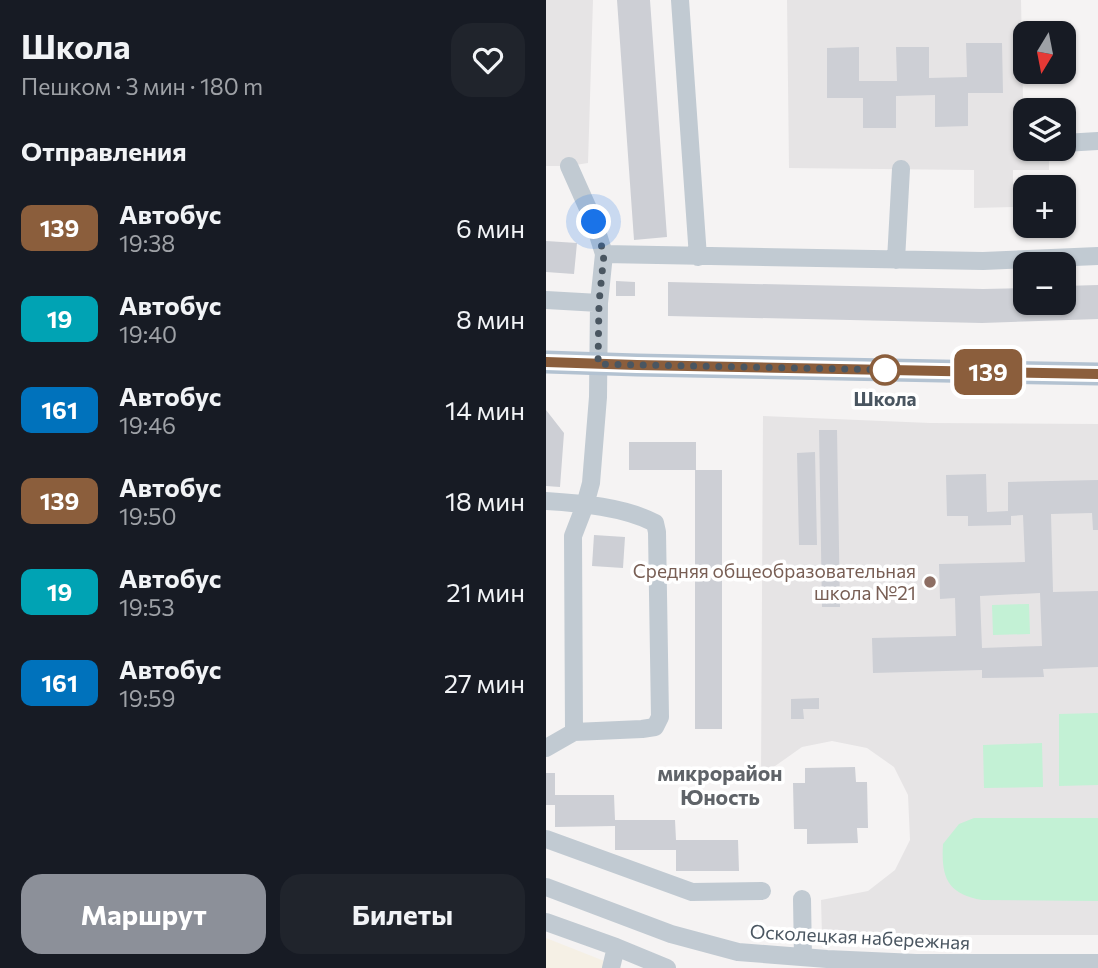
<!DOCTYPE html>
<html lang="ru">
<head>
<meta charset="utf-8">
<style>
  body { margin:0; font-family:Commissioner,sans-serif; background:#20242c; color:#f1f3f6; height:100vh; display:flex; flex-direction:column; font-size:26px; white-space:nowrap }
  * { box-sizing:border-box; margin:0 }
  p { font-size:23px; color:#9ea1a6 }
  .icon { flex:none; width:38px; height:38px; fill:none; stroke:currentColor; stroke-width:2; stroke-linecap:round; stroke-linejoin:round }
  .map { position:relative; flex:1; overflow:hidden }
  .drawer { display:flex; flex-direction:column; background:#171b24; width:546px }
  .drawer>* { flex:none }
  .badge { padding:0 14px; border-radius:10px; font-size:24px; line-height:46px }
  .needle { width:46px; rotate:190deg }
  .tools { position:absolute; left:467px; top:21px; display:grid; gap:14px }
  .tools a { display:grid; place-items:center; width:63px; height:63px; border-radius:14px; background:#171b24; box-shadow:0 2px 5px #0004; font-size:35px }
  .you { position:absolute; width:35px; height:35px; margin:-18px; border:5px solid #fff; border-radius:50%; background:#1a73e8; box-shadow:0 0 0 10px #1a73e833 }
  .map>.badge { position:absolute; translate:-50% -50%; box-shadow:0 0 0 4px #fff }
  h2 { padding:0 21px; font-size:26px; line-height:63px }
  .round { display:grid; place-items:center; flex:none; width:74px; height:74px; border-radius:21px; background:#20242c }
  .overview { display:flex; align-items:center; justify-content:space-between; height:119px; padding:0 21px }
  h1 { font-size:33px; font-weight:700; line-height:52px }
  .action { display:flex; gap:14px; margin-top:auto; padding:14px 21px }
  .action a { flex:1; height:80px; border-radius:21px; background:#8c9099; color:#fff; font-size:28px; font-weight:700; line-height:80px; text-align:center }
  .action a+a { background:#20242c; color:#f1f3f6 }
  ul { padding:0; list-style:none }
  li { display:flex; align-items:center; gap:21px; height:91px; padding:0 21px }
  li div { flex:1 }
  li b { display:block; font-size:26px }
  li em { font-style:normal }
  li .badge { min-width:77px; font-weight:700; text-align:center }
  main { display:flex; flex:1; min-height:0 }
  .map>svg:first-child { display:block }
  .education { fill:#e6e4e5 }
  .green { fill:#c3f1d5 }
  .sand { fill:#f5f0e5 }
  .building { fill:#cdcfd5; fill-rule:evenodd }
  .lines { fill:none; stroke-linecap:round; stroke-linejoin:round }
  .minor { stroke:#c1cad2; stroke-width:18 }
  .major { stroke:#b3c2d1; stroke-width:23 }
  .line-casing { stroke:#fff; stroke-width:16 }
  .line { stroke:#8b5e3c; stroke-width:10 }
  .walk { stroke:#4a5661; stroke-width:7; stroke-dasharray:0 12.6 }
  .stop-dot { fill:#fff; stroke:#8b5e3c; stroke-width:3.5 }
  .education-dot { fill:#8d6e63; stroke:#fff; stroke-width:2.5 }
  .labels { text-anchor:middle; stroke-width:7; stroke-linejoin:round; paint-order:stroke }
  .stop-label { font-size:19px; font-weight:bold; fill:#4a5661; stroke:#fff }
  .education-label { font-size:19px; fill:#785e54; stroke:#fff; text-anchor:end }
  .street-label { font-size:19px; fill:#4a5661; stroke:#fff }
  .neighbourhood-label { font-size:21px; font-weight:bold; fill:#5f6368; stroke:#fff }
</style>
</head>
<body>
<main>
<section class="drawer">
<div class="overview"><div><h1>Школа</h1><p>Пешком · 3 мин · 180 m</p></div><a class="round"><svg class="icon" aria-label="heart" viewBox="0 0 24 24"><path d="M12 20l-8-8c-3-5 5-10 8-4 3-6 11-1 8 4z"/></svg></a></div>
<h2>Отправления</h2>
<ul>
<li><span class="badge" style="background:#8b5e3c;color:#fff">139</span><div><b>Автобус</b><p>19:38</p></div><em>6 мин</em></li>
<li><span class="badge" style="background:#00a3b4;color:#fff">19</span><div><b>Автобус</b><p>19:40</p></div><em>8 мин</em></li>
<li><span class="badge" style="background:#0072bc;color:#fff">161</span><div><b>Автобус</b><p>19:46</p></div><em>14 мин</em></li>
<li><span class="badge" style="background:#8b5e3c;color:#fff">139</span><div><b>Автобус</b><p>19:50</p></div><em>18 мин</em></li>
<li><span class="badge" style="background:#00a3b4;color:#fff">19</span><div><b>Автобус</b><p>19:53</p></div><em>21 мин</em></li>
<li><span class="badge" style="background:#0072bc;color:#fff">161</span><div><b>Автобус</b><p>19:59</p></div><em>27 мин</em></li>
</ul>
<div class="action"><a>Маршрут</a><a>Билеты</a></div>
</section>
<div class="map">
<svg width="552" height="968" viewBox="0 0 552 968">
  <rect width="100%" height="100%" fill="#f5f3f3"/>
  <path class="education" d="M0 0H47L42 163 23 166H0Z
    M241 0H475L477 99 487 102H502V110H480V149H503V170H467V207L428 208V170L243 168Z
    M217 416 384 423 552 424V935H276L275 900 322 891 349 870 364 840 362 795 348 767 321 748 286 741 256 747 215 776Z"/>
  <path class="green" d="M483 604 484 634 447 635 446 605Z
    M552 713V785L513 786V714Z
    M496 743 497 787 438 788 437 745Z
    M428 818H552V901L436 900C401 894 395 877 397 844L413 824Z"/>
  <path class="sand" d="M0 938 76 968H0Z"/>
  <path class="building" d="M71 0H104L121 237 88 240Z
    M420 43H456L457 93H422V126L389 127V95L350 96V128H317V98H281V48L313 47V81H351L350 47H383V78L421 77Z
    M0 241 31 243 28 274 0 272Z
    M70 281 89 282V296H70Z
    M122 282 437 289 480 288V303H518V286L552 285V319L436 323 122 316Z
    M0 410 18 433 14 487 0 486Z
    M273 430H291L294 607H276Z
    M83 442H150V470H176V729H149V470H83Z
    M269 452 271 545H253L251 453Z
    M440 474 441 512 462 511V482L552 480V530H547L546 513 505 514 507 592 552 591V667L497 669 498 677 436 678V670L327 673 326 638 410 636 409 598 394 599 393 564 479 562 477 515 465 516V525L422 526V516H401L400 475ZM494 593 496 646 436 648 434 596Z
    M48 535 79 537 77 568 46 566Z
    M273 698V709H257L258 719H245V699Z
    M309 767 310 782H321L322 828H311L312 843 261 844V829H248L247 783H259V768Z
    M0 773H9V795H68L69 820H129L130 840H192L193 871H130V850H69V826L9 827V805H0Z"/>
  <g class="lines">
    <path class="minor" d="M134 0 152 257
      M518 143 552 141
      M58 254 437 261 552 256
      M350 260 355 169
      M0 300 53 303
      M0 501C33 503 79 507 109 523L111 532 114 717 109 727 96 729 28 732
      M0 748 28 732 27 536 39 505 45 483 52 397 53 303 58 254 48 222 23 166
      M0 839 146 892 216 891
      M0 887 125 934 192 952 281 959 370 963H552
      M256 899 257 957
      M0 922 70 947 121 968
      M65 968 70 947"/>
    <path class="major" d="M0 362 91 365 552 374"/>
  </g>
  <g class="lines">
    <defs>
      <path id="line" d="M0 362 91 365 552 374"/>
    </defs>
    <use href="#line" class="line-casing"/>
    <use href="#line" class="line"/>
    <path class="walk" d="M48 222 58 254 53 303 52 364 347 370H339"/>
  </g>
  <circle class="stop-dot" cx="339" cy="370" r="14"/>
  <circle class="education-dot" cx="384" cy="582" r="7"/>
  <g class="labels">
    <g class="stop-label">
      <text x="339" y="406">Школа</text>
    </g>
    <g class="education-label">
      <text x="370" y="578">Средняя общеобразовательная<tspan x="370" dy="22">школа №21</tspan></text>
    </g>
    <g class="street-label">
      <text transform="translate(314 937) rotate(3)" y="7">Осколецкая набережная</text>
    </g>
    <g class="neighbourhood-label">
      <text x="174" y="781">микрорайон<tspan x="174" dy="24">Юность</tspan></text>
    </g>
  </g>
</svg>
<div class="tools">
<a><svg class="needle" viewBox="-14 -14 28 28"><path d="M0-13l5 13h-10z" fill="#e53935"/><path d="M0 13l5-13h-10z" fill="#9ea1a6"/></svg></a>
<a><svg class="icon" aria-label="layers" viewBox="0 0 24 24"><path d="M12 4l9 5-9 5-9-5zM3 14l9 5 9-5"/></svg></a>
<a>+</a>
<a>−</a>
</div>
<div class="you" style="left:48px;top:222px"></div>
<b class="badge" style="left:442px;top:372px;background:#8b5e3c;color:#fff">139</b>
</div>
</main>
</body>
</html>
